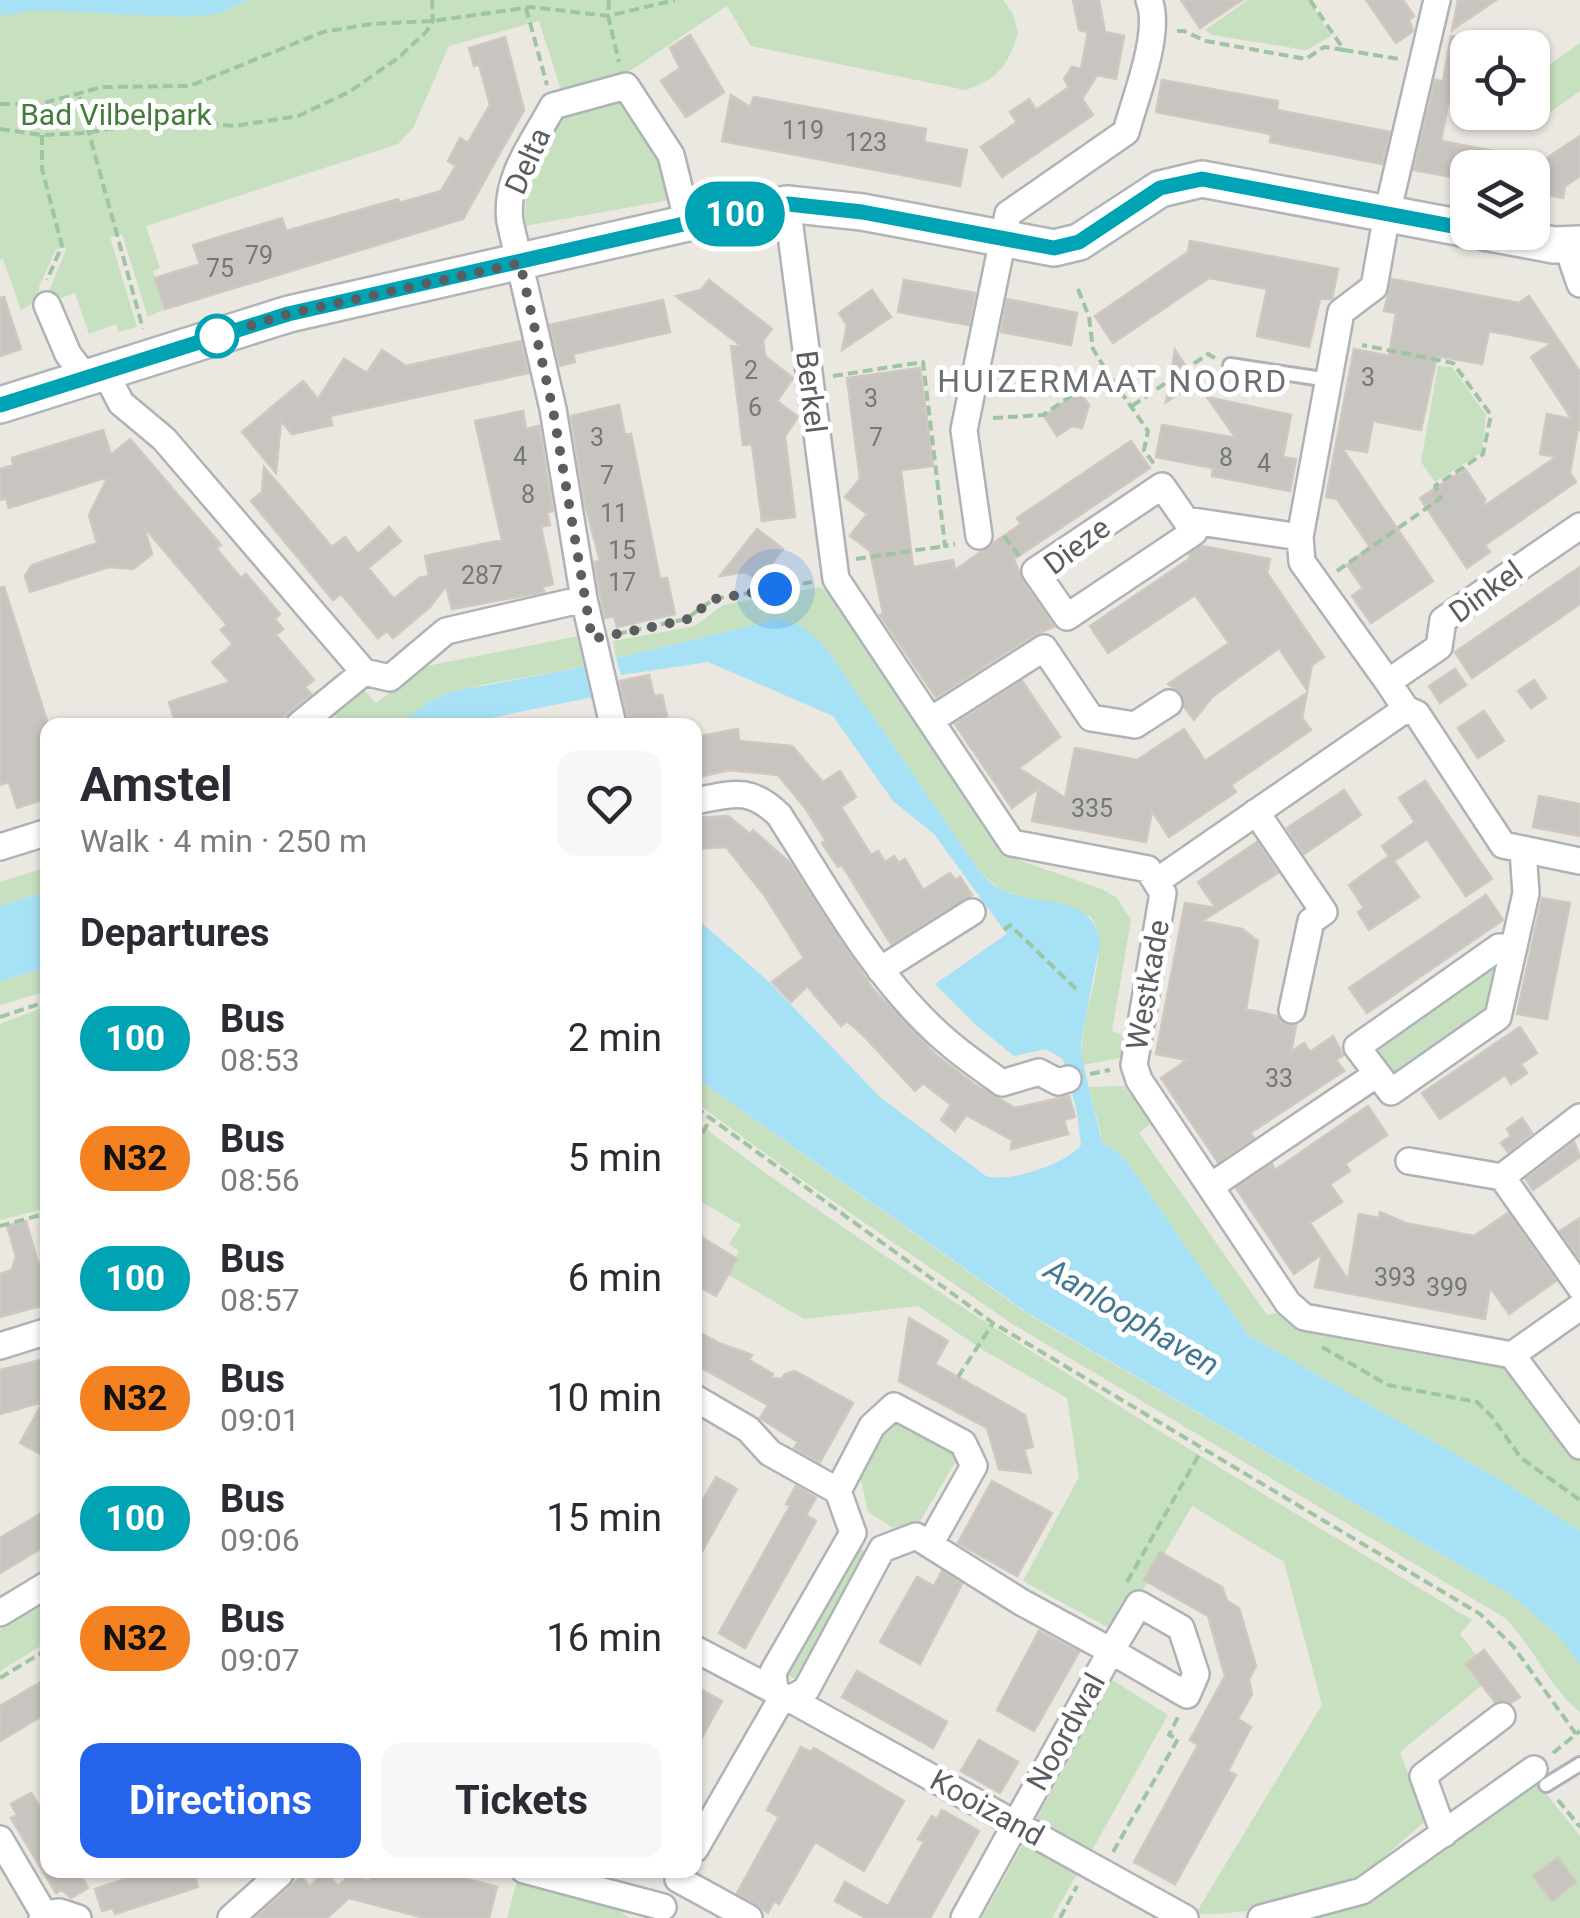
<!DOCTYPE html>
<html lang="en">
<head>
<meta charset="utf-8">
<style>
  body { margin:0; font-family:Roboto,sans-serif; background:#f7f7f7; color:#2b2b33; height:100vh; display:flex; flex-direction:column; font-size:38px; white-space:nowrap }
  * { box-sizing:border-box; margin:0 }
  p { font-size:32px; color:#7c7c81 }
  .icon { flex:none; width:55px; height:55px; fill:none; stroke:currentColor; stroke-width:2; stroke-linecap:round; stroke-linejoin:round }
  .map { position:relative; flex:1; overflow:hidden }
  .sheet { position:absolute; left:40px; top:718px; width:662px; height:1160px; display:flex; flex-direction:column; background:#fff; border-radius:20px; box-shadow:0 2px 8px #0004 }
  .sheet>* { flex:none }
  .badge { padding:0 20px; border-radius:32px; font-size:35px; line-height:65px }
  .tools { position:absolute; left:1450px; top:30px; display:grid; gap:20px }
  .tools a { display:grid; place-items:center; width:100px; height:100px; border-radius:20px; background:#fff; box-shadow:0 2px 8px #0004; font-size:50px }
  .you { position:absolute; width:50px; height:50px; margin:-25px; border:8px solid #fff; border-radius:50%; background:#1a73e8; box-shadow:0 0 0 15px #1a73e833 }
  .map>.badge { position:absolute; translate:-50% -50%; box-shadow:0 0 0 5px #fff }
  h2 { padding:0 40px; font-size:38px; line-height:90px }
  .round { display:grid; place-items:center; flex:none; width:105px; height:105px; border-radius:20px; background:#f7f7f7 }
  .overview { display:flex; align-items:center; justify-content:space-between; height:170px; padding:0 40px }
  h1 { font-size:48px; font-weight:700; line-height:75px }
  .primary-button { display:flex; gap:20px; margin-top:auto; padding:20px 40px }
  .primary-button a { flex:1; height:115px; border-radius:20px; background:#2563eb; color:#fff; font-size:40px; font-weight:700; line-height:115px; text-align:center }
  .primary-button a+a { background:#f7f7f7; color:#2b2b33 }
  ul { padding:0; list-style:none }
  li { display:flex; align-items:center; gap:30px; height:120px; padding:0 40px }
  li div { flex:1 }
  li b { display:block; font-size:38px }
  li em { font-style:normal }
  li .badge { min-width:110px; font-weight:700; text-align:center }
  .map>svg:first-child { display:block }
  .green { fill:#c6e0c0 }
  .water { fill:#a7e1f5 }
  .building { fill:#c8c4c0; stroke:#cfc8c0; stroke-width:2.5 }
  .lines { fill:none; stroke-linecap:round; stroke-linejoin:round }
  .lane-casing { stroke:#afb3b5; stroke-width:18 }
  .street-casing { stroke:#afb3b5; stroke-width:30 }
  .secondary-casing { stroke:#b1b5b7; stroke-width:40 }
  .path { stroke:#9ec5a1; stroke-width:4; stroke-dasharray:10 5; stroke-linecap:butt }
  .lane { stroke:#fff; stroke-width:12 }
  .street { stroke:#fff; stroke-width:25 }
  .secondary { stroke:#fff; stroke-width:35 }
  .line-casing { stroke:#fff; stroke-width:22 }
  .line { stroke:#00a3b4; stroke-width:15 }
  .walk { stroke:#5a5e60; stroke-width:10; stroke-dasharray:0 18 }
  .stop-dot { fill:#fff; stroke:#00a3b4; stroke-width:5 }
  .labels { text-anchor:middle; stroke-width:10; stroke-linejoin:round; paint-order:stroke }
  .number-label { font-size:25px; fill:#767878 }
  .park-label { font-size:30px; fill:#457c3d; stroke:#fff }
  .street-label { font-size:30px; fill:#5a5e60; stroke:#fff }
  .neighbourhood-label { font-size:32px; letter-spacing:2.5px; fill:#6b7072; stroke:#fff }
  .water-label { font-size:32px; font-style:italic; fill:#427893; stroke:#fff }
</style>
</head>
<body>
<div class="map">
<svg width="1580" height="1918" viewBox="0 0 1580 1918">
  <rect width="100%" height="100%" fill="#ebe7e1"/>
  <path class="green" d="M0 0H1003L1013 14 1018 33C1009 64 997 81 965 90L751 46 727 6 627 73 625 99 665 158 669 200 525 226 526 197 560 87 539 21 449 46 413 128 398 144 146 226 160 268 153 271 165 309 148 317 122 234 110 237 137 327 119 332 116 324 89 334 75 293 53 301 50 289 67 247 56 249 39 287V300L21 310 3 259H0Z
    M1248 0H1309L1331 36 1306 50 1212 35 1205 30Z
    M1580 43V91L1544 117 1527 116 1526 113 1532 112 1533 76Z
    M1438 366 1452 367 1486 415 1482 452 1435 482 1421 462Z
    M820 587 829 593 1018 860 1102 889 1117 898 1131 920 1112 1031 1127 1037 1125 1057 1083 1065C1074 1021 1116 951 1090 916L1001 890 981 873 826 648 780 619 616 658 613 641 695 626 723 605Z
    M583 635 588 666 481 685 430 701 398 725H343L330 710 359 685 376 703 427 666Z
    M47 867V891L0 906V882Z
    M1500 954 1496 1006 1398 1075C1381 1072 1376 1065 1375 1048Z
    M47 967V991L0 1005V981Z
    M47 1006V1208L0 1220V1024Z
    M695 1077 1029 1315 1510 1594 1559 1636 1580 1665V1712C1551 1689 1533 1646 1505 1618L1011 1323 792 1173 695 1102Z
    M1124 1086 1151 1123 1139 1133 1267 1315 1284 1312 1291 1320 1354 1342 1485 1365 1487 1360 1510 1364 1580 1457V1531L1499 1479 1248 1335 1124 1158 1103 1143 1089 1087Z
    M695 1121C942 1307 1209 1460 1472 1620L1460 1634 1476 1655 1470 1660 1487 1681 1400 1752 1426 1821C1402 1840 1366 1876 1340 1889 1313 1902 1222 1918 1196 1913L1322 1705 1284 1562 1192 1506 1118 1633 1023 1581 1079 1477 1067 1398 983 1350 918 1306 804 1319 727 1274 739 1251 729 1244 741 1225 695 1198Z
    M906 1421 957 1453V1459L920 1521 893 1528 868 1512 860 1476 889 1426Z
    M854 1545 871 1554 800 1682 780 1671Z
    M47 1600V1642L0 1671V1630Z
    M1112 1680 1168 1715 1091 1852 1036 1820Z
    M1531 1775 1580 1836V1918H1303Z
    M1026 1839 1080 1869 1052 1918H982Z
    M517 1881 618 1909 629 1918H507Z"/>
  <path class="water" d="M0 0H247L218 14 180 17 37 10 1 16Z
    M780 619 804 627 826 648 981 873C986 878 993 886 1000 889 1033 907 1093 892 1100 942L1081 1042 1082 1058 1100 1135 1103 1143 1124 1158 1248 1335 1499 1479 1580 1531V1665L1559 1636 1510 1594 1029 1314 695 1077V917L767 980 881 1098 986 1176C1010 1183 1066 1164 1081 1145L1077 1112 1063 1059 1046 1049 1014 1056 977 1026 935 984 1007 934 934 834 893 801 833 716 708 662 621 675 616 658Z
    M588 666 594 697 495 717 482 725H398L430 701 451 692Z
    M47 891V967L0 981V906Z"/>
  <path class="building" d="M1073 0H1099L1105 32 1124 36 1116 79 1097 75 1082 99 1093 115 1002 177 981 147 1017 122 1010 112 1029 99 1036 110 1069 87 1064 79 1072 67 1081 69 1088 32 1079 30Z
    M1181 0H1242L1200 28Z
    M1366 0H1403L1414 16 1409 20 1413 31 1396 43Z
    M1458 0H1496L1452 30Z
    M690 35 724 92 686 117 661 81 680 68 670 48Z
    M1451 36 1468 39V97L1450 94 1441 141 1530 158 1529 168H1468V180L1414 170 1435 80 1443 81Z
    M505 37 524 110 463 219 165 309 155 278 200 264 193 245 282 218 286 231 398 199 399 203 441 191 456 166 448 161 460 138 468 143 490 105 479 64 474 66 469 48Z
    M1162 80 1278 101 1277 110 1390 132 1382 164 1270 142 1271 134 1156 112Z
    M731 95 750 107 754 97 926 129 924 142 967 150 960 186 722 141Z
    M1580 136V176L1565 186 1563 198 1532 192V168Z
    M1190 241 1338 269 1332 299H1320L1309 347 1257 336 1267 289 1209 278 1113 343 1095 316 1188 252Z
    M1392 279 1519 303 1529 296 1580 372V430L1578 427 1570 473 1576 482 1485 545 1490 552 1467 568 1420 498 1465 469 1485 499 1483 507 1556 457 1540 454 1547 414 1572 419 1531 357 1552 343 1489 331 1482 364 1437 356 1421 430 1373 421 1367 452 1342 448 1433 581 1371 623 1352 596 1363 588 1347 565 1370 547 1337 499 1326 497 1354 349 1389 356 1396 313 1384 311Z
    M709 280 772 329 763 340 765 356 793 378 777 401 798 417 785 436 795 517 762 521 752 444 743 445 731 346 740 345 676 296 701 290Z
    M904 280 975 293 969 325 898 312Z
    M872 290 891 317 842 350 847 325 839 313Z
    M4 297 21 349 0 356V298Z
    M1007 299 1077 313 1071 345 1001 332Z
    M663 300 670 332 573 354 575 362 560 366 550 325Z
    M521 341 528 373 330 416 332 425 292 434 281 421 276 473 242 432 303 381 318 399 344 359 367 373 382 350 406 366Z
    M1175 350 1196 382 1166 402Z
    M920 368 933 466 901 470 913 567 953 560 955 570 1021 524 1017 518 1131 441 1150 468 1014 559 1022 580 1054 627 1035 634 936 697 880 615 883 613 870 551 850 536 867 514 845 497 860 479 847 378Z
    M1080 392 1089 405 1082 428 1072 426 1057 436 1044 416Z
    M1207 397 1291 415 1283 457 1296 459 1290 491 1212 476 1213 468 1156 457 1162 425 1236 438Z
    M619 405 625 435 631 434 660 579 667 578 675 614 617 627 614 616 605 618 599 589 594 562 600 561 585 504 571 416Z
    M523 411 526 429 539 426 553 511 547 512 550 525 541 527 553 584 542 587 544 592 452 609 446 586 430 607 393 638 387 631 378 638 341 594 333 600 251 501 262 492 264 467 332 547 345 537 358 554 389 527 401 541 368 568 394 599 419 578 429 576 425 556 502 540 475 421Z
    M103 430 111 455 130 439 221 545 216 548 241 578 246 574 280 614 275 619 283 629 276 635 314 680 305 687 311 694 274 725H176L169 702 230 682 212 662 233 644 221 630 227 625 144 527 152 554 133 569 109 567 30 592 25 576 32 565 97 543 89 515 108 477 9 508 6 498 0 500V469L13 465 12 458Z
    M757 529 783 549 758 581 746 572 720 576Z
    M1202 546 1270 559 1267 573 1324 657 1312 665 1307 690 1279 648 1212 697 1194 720 1184 707 1182 693 1168 684 1229 643 1195 595 1108 653 1090 626 1189 559 1190 554Z
    M1580 567V604L1472 678 1455 652Z
    M4 587 48 724V798L17 808 9 782 0 785V588Z
    M1455 669 1466 685 1440 703 1429 686Z
    M649 675 654 696 662 695 667 716 629 725 620 681Z
    M1534 680 1546 698 1531 708 1518 691Z
    M1022 681 1060 737 1019 768 1065 798 1075 748 1137 760 1184 729 1205 761 1307 693 1302 718 1311 730 1231 785 1236 792 1169 837 1152 811 1146 842 1032 821 1039 788 1012 808 955 724Z
    M1484 711 1504 741 1478 758 1458 728Z
    M738 729 739 741 792 746 823 782 840 771 856 797 841 807 871 855 878 851 885 862 894 856 899 863 905 859 923 890 950 873 955 880 960 877 972 895 891 944 842 865 838 867 822 843 826 841 806 809 778 775 729 770 695 778V737Z
    M1425 781 1492 879 1466 896 1427 839 1394 861 1419 897 1369 930 1358 912 1364 908 1349 885 1389 856 1382 846 1415 822 1399 798Z
    M1344 790 1361 815 1304 854 1287 828Z
    M1539 796 1580 804V836L1533 827Z
    M728 816 750 834 753 830 789 862 872 988 936 1055 974 1084 1015 1108 1069 1096 1075 1117 1064 1120 1068 1134 1011 1149 1012 1140 966 1115 955 1131 941 1120 951 1105 923 1083 915 1091 862 1034 847 1021 841 1026 807 986 791 1002 772 982 804 958 765 896 726 847 695 849V818Z
    M1257 842 1278 873 1202 921 1242 929 1258 941 1246 1009 1277 1016 1288 1026H1296L1291 1052 1304 1043 1310 1052 1333 1036 1343 1055 1336 1060 1344 1071 1250 1133 1254 1138 1218 1162 1161 1078 1187 1060 1156 1054 1185 903 1216 908 1198 882Z
    M1486 895 1503 920 1367 1013 1349 988Z
    M1542 898 1570 903 1547 1019 1517 1014Z
    M1520 1027 1537 1053 1521 1064 1527 1073 1511 1084 1505 1075 1440 1119 1422 1093Z
    M1368 1106 1387 1135 1345 1164 1350 1171 1330 1184 1342 1202 1310 1223 1348 1280 1359 1214 1379 1218 1380 1212 1405 1223 1474 1236 1508 1213 1556 1281 1509 1314 1490 1287 1485 1319 1315 1287 1322 1254 1294 1274 1236 1188 1272 1164 1275 1170Z
    M1522 1118 1532 1133 1508 1152 1501 1143 1511 1136 1507 1129Z
    M1574 1142 1580 1157 1533 1190 1526 1179Z
    M1580 1218V1259L1560 1231Z
    M26 1221 38 1263 48 1260V1304L0 1317V1274L12 1270 16 1256 7 1226Z
    M695 1233 737 1259 716 1296 695 1284Z
    M909 1318 948 1341 935 1364 1025 1415 1033 1447 1024 1449 1031 1473 999 1469 987 1428 899 1381Z
    M695 1330 721 1344 752 1355 749 1360 773 1374 771 1378 782 1379 785 1374 795 1371 853 1403 820 1462 794 1448 798 1442 760 1418 768 1405 695 1364Z
    M48 1358V1458L20 1443 43 1402 0 1414V1370Z
    M716 1477 737 1489 695 1564V1514Z
    M992 1481 1052 1513 1017 1576 958 1543Z
    M796 1486 816 1498 806 1515 816 1521 745 1648 719 1633 790 1506 786 1504Z
    M48 1509V1544L0 1573V1538Z
    M1160 1552 1222 1587 1227 1601 1239 1608 1256 1666 1249 1679 1252 1694 1238 1719 1251 1727 1228 1771 1236 1775 1175 1884 1134 1862 1198 1745 1190 1740 1225 1676 1208 1616 1144 1580Z
    M942 1571 962 1584 920 1664 880 1642 917 1577 934 1586Z
    M1039 1631 1079 1652 1034 1731 997 1710Z
    M1484 1650 1520 1697 1511 1703 1495 1702 1466 1664Z
    M857 1671 947 1722 933 1748 842 1697Z
    M48 1678V1712L0 1741V1706Z
    M695 1686 722 1701 695 1750Z
    M979 1740 1018 1762 1000 1793 961 1771Z
    M801 1747 811 1752 814 1748 904 1801 864 1871 815 1842 779 1904 774 1901 768 1913 737 1893 779 1817 767 1810Z
    M31 1793 48 1820V1870H95L82 1878 88 1888 71 1898 62 1890 56 1893 11 1818 17 1815 11 1804Z
    M942 1810 979 1831 930 1918H866L835 1901 845 1882 888 1906 924 1842 918 1839 932 1816 937 1819Z
    M1558 1858 1576 1882 1552 1901 1533 1876Z
    M152 1870H193L198 1887 115 1914 113 1908 102 1911 95 1889Z
    M372 1870H431L497 1887 489 1918H425L349 1898 327 1918H255L301 1877 310 1886 325 1872 338 1886 349 1876 370 1881Z"/>
  <g class="lines">
    <defs>
      <path id="lane" d="M1230 365 1329 380
        M1546 1785 1580 1764"/>
      <path id="street" d="M787 204 836 579 1012 843 1148 869 1163 893 1134 1065 1139 1080 1288 1303 1304 1317 1512 1355 1580 1446
        M1567 246 1580 284
        M47 305 68 354 86 378
        M105 372 121 403 164 439 364 672
        M1162 486 1194 532 1067 617 1035 571Z
        M1186 520 1300 537
        M979 536 964 430 1008 214 1126 132C1135 98 1162 32 1149 0
        M1388 682 1302 562 1300 537 1341 312 1374 287 1387 214 1437 0
        M1406 709 1417 714 1503 845 1580 861
        M931 720 1044 648 1091 718 1135 725 1169 703
        M299 725 364 672 390 678 446 631 584 599
        M613 725 584 599 553 409 510 222C504 178 533 143 553 106L626 86 671 155 688 223
        M695 801C732 794 749 786 779 815 825 886 868 966 929 1025 951 1047 977 1065 1002 1083L1039 1072 1058 1082 1068 1079
        M1256 812 1324 912 1311 921 1292 1010
        M0 847 48 832
        M1157 881 1406 709 1388 682 1439 647 1443 620 1580 526
        M1514 947H1499L1357 1047 1391 1092 1498 1017 1526 893 1523 851
        M880 970 972 912
        M1409 1161 1502 1177 1580 1117
        M1502 1177 1580 1287
        M1211 1186 1377 1074
        M0 1346 48 1331
        M1512 1355 1580 1307
        M695 1398 748 1429 770 1453 838 1491
        M882 1549 916 1536 1021 1602 1111 1651 964 1918
        M1139 1604 1181 1628 1196 1674 1187 1695 1111 1651Z
        M0 1613 48 1584
        M695 1649 775 1691
        M783 1696 775 1691 773 1672 853 1533 838 1491 872 1426 894 1406 963 1443 974 1466 930 1544
        M783 1696 790 1699 806 1690 882 1549
        M790 1699 1185 1918
        M1444 1834 1423 1776 1502 1716
        M0 1839 44 1914
        M695 1849 783 1696
        M524 1870 663 1907
        M678 1879 749 1918
        M42 1918 44 1914 60 1912 78 1918
        M231 1918 280 1874V1870
        M1261 1918 1362 1891 1534 1769"/>
      <path id="secondary" d="M1484 232 1554 245 1580 244
        M0 405 289 314 688 223 787 204 862 212 1054 248 1079 242 1160 189 1202 179 1468 229"/>
    </defs>
    <use href="#lane" class="lane-casing"/>
    <use href="#street" class="street-casing"/>
    <use href="#secondary" class="secondary-casing"/>
    <path class="path" d="M609 0 608 16 619 62
      M1310 0 1344 50 1399 59
      M526 8 547 85
      M1177 31H1184L1206 41 1306 59 1324 47 1344 50
      M79 97 143 329
      M0 104H40L102 87 190 86 323 32 371 24 433 21 531 7 608 16 675 0
      M0 129 42 135 86 133 162 120 234 126 298 116 349 92 398 58 426 32 433 21 432 0
      M42 135V169L62 246 47 280
      M1078 289 1089 317 1093 349 1107 372
      M833 376 923 362 945 546 955 544
      M1132 406 1208 354 1215 358
      M993 418 1043 415 1107 372 1148 431 1144 450 1154 464
      M1004 536 1019 556
      M856 559 945 546
      M1337 571 1441 498 1435 486 1483 454 1491 415 1453 363 1362 345
      M617 634 686 619 714 599 812 582
      M1004 930 1010 925 1076 989
      M0 1017 48 1001
      M1090 1074 1110 1070
      M695 1107 993 1323 1480 1614 1513 1646 1576 1734
      M695 1146 710 1120
      M0 1226 48 1213
      M1322 1347 1388 1385 1477 1402 1492 1417 1521 1458 1580 1500
      M958 1377 993 1323
      M1127 1582 1201 1451
      M0 1678 48 1649
      M1553 1753 1580 1731
      M1558 1800 1580 1827
      M1113 1852 1178 1739 1169 1735 1178 1717
      M1060 1918 1077 1886"/>
    <use href="#lane" class="lane"/>
    <use href="#street" class="street"/>
    <use href="#secondary" class="secondary"/>
  </g>
  <g class="lines">
    <defs>
      <path id="line" d="M0 405 288 314 688 223 788 204 862 212 1054 248 1079 242 1160 188 1202 179 1468 229"/>
    </defs>
    <use href="#line" class="line-casing"/>
    <use href="#line" class="line"/>
    <path class="walk" d="M217 336 288 314 520 263 553 410 592 639 686 620 714 599 775 589"/>
  </g>
  <circle class="stop-dot" cx="217" cy="336" r="20"/>
  <g class="labels">
    <g class="number-label">
      <text x="803" y="139">119</text>
      <text x="866" y="151">123</text>
      <text x="259" y="264">79</text>
      <text x="220" y="277">75</text>
      <text x="751" y="379">2</text>
      <text x="1368" y="386">3</text>
      <text x="871" y="407">3</text>
      <text x="755" y="416">6</text>
      <text x="597" y="446">3</text>
      <text x="876" y="446">7</text>
      <text x="520" y="465">4</text>
      <text x="1226" y="466">8</text>
      <text x="1264" y="472">4</text>
      <text x="607" y="484">7</text>
      <text x="528" y="503">8</text>
      <text x="614" y="522">11</text>
      <text x="622" y="559">15</text>
      <text x="482" y="584">287</text>
      <text x="622" y="591">17</text>
      <text x="1092" y="817">335</text>
      <text x="1279" y="1087">33</text>
      <text x="1395" y="1286">393</text>
      <text x="1447" y="1296">399</text>
    </g>
    <g class="park-label">
      <text x="116" y="125">Bad Vilbelpark</text>
    </g>
    <g class="street-label">
      <text transform="translate(528 161) rotate(-66)" y="10">Delta</text>
      <text transform="translate(811 392) rotate(83)" y="10">Berkel</text>
      <text transform="translate(1077 546) rotate(-37)" y="10">Dieze</text>
      <text transform="translate(1486 592) rotate(-36)" y="10">Dinkel</text>
      <text transform="translate(1148 985) rotate(-80)" y="10">Westkade</text>
      <text transform="translate(1066 1732) rotate(-61)" y="10">Noordwal</text>
      <text transform="translate(987 1808) rotate(29)" y="10">Kooizand</text>
    </g>
    <g class="neighbourhood-label">
      <text x="1113" y="392">HUIZERMAAT NOORD</text>
    </g>
    <g class="water-label">
      <text transform="translate(1132 1317) rotate(31)" y="11">Aanloophaven</text>
    </g>
  </g>
</svg>
<div class="tools">
<a><svg class="icon" aria-label="locate" viewBox="0 0 24 24"><circle cx="12" cy="12" r="6"/><path d="M12 2v4M12 18v4M2 12h4M18 12h4"/></svg></a>
<a><svg class="icon" aria-label="layers" viewBox="0 0 24 24"><path d="M12 4l9 5-9 5-9-5zM3 14l9 5 9-5"/></svg></a>
</div>
<div class="you" style="left:775px;top:589px"></div>
<b class="badge" style="left:735px;top:214px;background:#00a3b4;color:#fff">100</b>
<section class="sheet">
<div class="overview"><div><h1>Amstel</h1><p>Walk · 4 min · 250 m</p></div><a class="round"><svg class="icon" aria-label="heart" viewBox="0 0 24 24"><path d="M12 20l-8-8c-3-5 5-10 8-4 3-6 11-1 8 4z"/></svg></a></div>
<h2>Departures</h2>
<ul>
<li><span class="badge" style="background:#00a3b4;color:#fff">100</span><div><b>Bus</b><p>08:53</p></div><em>2 min</em></li>
<li><span class="badge" style="background:#f58220;color:#111">N32</span><div><b>Bus</b><p>08:56</p></div><em>5 min</em></li>
<li><span class="badge" style="background:#00a3b4;color:#fff">100</span><div><b>Bus</b><p>08:57</p></div><em>6 min</em></li>
<li><span class="badge" style="background:#f58220;color:#111">N32</span><div><b>Bus</b><p>09:01</p></div><em>10 min</em></li>
<li><span class="badge" style="background:#00a3b4;color:#fff">100</span><div><b>Bus</b><p>09:06</p></div><em>15 min</em></li>
<li><span class="badge" style="background:#f58220;color:#111">N32</span><div><b>Bus</b><p>09:07</p></div><em>16 min</em></li>
</ul>
<div class="primary-button"><a>Directions</a><a>Tickets</a></div>
</section>
</div>
</body>
</html>
